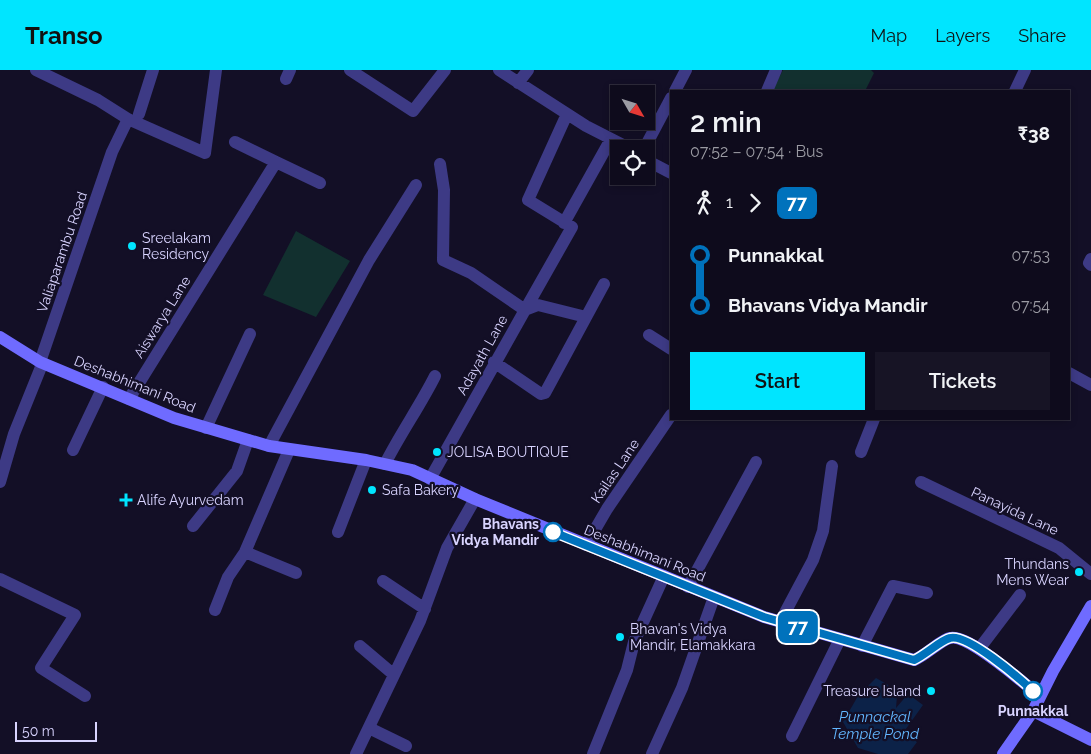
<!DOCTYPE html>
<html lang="en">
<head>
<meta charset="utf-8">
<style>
  body { margin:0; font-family:Raleway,sans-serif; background:#171425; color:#f1f3f6; height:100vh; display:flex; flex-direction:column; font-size:19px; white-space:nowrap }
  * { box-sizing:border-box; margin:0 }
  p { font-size:16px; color:#9b9ba3 }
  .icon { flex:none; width:28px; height:28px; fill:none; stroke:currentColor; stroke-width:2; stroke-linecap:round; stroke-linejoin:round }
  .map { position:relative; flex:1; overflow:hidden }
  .drawer { position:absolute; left:670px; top:20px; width:400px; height:330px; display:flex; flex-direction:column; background:#0e0b1c; border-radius:0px; box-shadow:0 2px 8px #0003,0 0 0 1px #2e2b3b }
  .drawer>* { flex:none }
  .badge { padding:0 10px; border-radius:8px; font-size:18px; line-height:32px }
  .needle { width:32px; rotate:129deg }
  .tools { position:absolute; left:610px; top:15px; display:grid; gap:10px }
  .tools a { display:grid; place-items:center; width:45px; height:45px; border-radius:0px; background:#0e0b1c; box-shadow:0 2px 8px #0003,0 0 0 1px #2e2b3b; font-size:25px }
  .scale { position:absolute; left:15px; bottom:12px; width:82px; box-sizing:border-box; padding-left:5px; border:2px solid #d9d4ff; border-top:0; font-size:14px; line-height:18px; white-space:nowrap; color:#d9d4ff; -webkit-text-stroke:4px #130f26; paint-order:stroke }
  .map>.badge { position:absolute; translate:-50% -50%; box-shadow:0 0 0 2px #fff }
  .legs { display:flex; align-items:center; gap:8px; height:55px; padding:0 20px; font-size:16px }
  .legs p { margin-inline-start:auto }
  .headline { display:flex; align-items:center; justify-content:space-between; height:85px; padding:0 20px }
  h1 { font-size:28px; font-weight:600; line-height:38px }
  .primary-button { display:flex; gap:10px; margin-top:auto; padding:10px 20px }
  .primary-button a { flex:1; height:58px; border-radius:0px; background:#00e5ff; color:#111; font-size:20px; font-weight:600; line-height:58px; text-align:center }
  .primary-button a+a { background:#171425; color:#f1f3f6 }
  ul { padding:0 20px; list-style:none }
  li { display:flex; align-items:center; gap:18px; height:50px; font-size:19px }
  li i { display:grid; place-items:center; width:8px; height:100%; margin:0 6px; background:currentColor }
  li i::after { content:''; width:12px; height:12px; margin:-6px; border:4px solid; border-radius:50%; background:#0e0b1c }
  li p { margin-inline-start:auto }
  li:first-child i { background:linear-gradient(#0000 50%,currentColor 0) }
  li:last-child i { background:linear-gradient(currentColor 50%,#0000 0) }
  header { display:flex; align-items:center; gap:30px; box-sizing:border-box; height:70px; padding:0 25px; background:#00e5ff; color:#111 }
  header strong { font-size:24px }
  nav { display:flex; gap:28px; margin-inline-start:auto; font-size:18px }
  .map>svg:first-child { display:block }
  .green { fill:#12302f }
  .water { fill:#0c2248 }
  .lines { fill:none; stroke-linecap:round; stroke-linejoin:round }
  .street { stroke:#3d3a85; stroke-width:12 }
  .secondary { stroke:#6f6bff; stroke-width:12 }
  .line-1-casing { stroke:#fff; stroke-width:11 }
  .line-1 { stroke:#0072bc; stroke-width:8 }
  .poi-dot { fill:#00e5ff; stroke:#130f26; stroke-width:2 }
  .stop-1-dot { fill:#fff; stroke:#0072bc; stroke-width:2.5 }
  .labels { text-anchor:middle; stroke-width:4.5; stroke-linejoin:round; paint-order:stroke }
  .poi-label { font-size:14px; fill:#d9d4ff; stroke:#130f26; text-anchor:start }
  .street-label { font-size:14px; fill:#d9d4ff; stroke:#130f26 }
  .stop-label { font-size:14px; font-weight:bold; fill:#d9d4ff; stroke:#130f26; text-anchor:end }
  .water-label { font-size:15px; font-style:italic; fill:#62b6ff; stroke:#130f26 }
</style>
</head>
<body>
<header>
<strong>Transo</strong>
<nav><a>Map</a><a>Layers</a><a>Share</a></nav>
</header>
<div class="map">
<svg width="1091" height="684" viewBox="0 0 1091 684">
  <rect width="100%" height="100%" fill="#130f26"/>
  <path class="green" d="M783 0H871L874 3 865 21H772Z
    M296 161 350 191 316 247 263 225Z"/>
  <path class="water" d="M876 608 887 614 897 626 896 638 908 624 923 635 903 663 917 672 908 684H878L858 678 843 652 858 626Z"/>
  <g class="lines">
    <path class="street" d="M350 0 413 41 445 0
      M499 0 586 56 631 79
      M286 9 290 0
      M518 13 528 0
      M675 21 686 0
      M767 21 776 0
      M1015 21 1025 0
      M139 44 153 0
      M128 49 205 83 216 0
      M644 79 671 28
      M646 90 671 103
      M276 92 320 113
      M564 153 611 69
      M1091 189 1089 193 1091 195
      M525 240 572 157 528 130 567 44
      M525 240 538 235 586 247
      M649 265 671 279
      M494 292 541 324 545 323 604 214
      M1069 303 1091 315
      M129 329 276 92 235 72
      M206 358 250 264
      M269 376 369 190 416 115
      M73 380 103 317
      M861 382 874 349
      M385 394C400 364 420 336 435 306
      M430 409 525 240 471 203 443 190 444 120 440 94
      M0 412 14 364 41 297 40 292 112 82 128 49 98 30 36 0
      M921 412 1059 478 1091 504
      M193 456 237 401 248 370
      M338 462 366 390
      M586 475 607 439 671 345
      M245 482 296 503
      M0 509 75 545 41 598 85 626
      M383 511 425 539
      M688 517 756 392
      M215 540 228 507 245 482 289 380
      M780 552 813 490 823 461 832 396
      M360 576 393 604
      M862 576 893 516 927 523
      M979 579 1020 525
      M369 658 406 676
      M792 666 840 569
      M356 684 420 551 447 478 475 429
      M593 684 627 600 634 572 664 506
      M652 684 682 618 714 527"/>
    <path class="secondary" d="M0 267 40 292 174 348 269 376 366 390 412 400 475 429 764 547 914 590C925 586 942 569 950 568 968 563 1024 614 1040 626
      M1033 641 1091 670
      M1003 684 1033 641 1053 601 1091 536"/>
  </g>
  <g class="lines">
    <defs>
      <path id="line-1" d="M553 462 764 547 914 590C925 585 941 570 950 568 967 563 1019 608 1033 621"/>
    </defs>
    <use href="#line-1" class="line-1-casing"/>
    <use href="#line-1" class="line-1"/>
  </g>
  <g class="poi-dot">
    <circle cx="132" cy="176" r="5"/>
    <circle cx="437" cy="382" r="5"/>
    <circle cx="372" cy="420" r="5"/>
    <path d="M123.5 422.5h5v5h5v5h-5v5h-5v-5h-5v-5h5z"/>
    <circle cx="1079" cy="502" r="5"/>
    <circle cx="620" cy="567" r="5"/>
    <circle cx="931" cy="621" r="5"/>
  </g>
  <g class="stop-1-dot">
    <circle cx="553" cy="462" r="9"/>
    <circle cx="1033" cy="621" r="9"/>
  </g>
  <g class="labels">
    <g class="poi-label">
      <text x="142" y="173">Sreelakam<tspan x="142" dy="16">Residency</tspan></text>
      <text x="447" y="387">JOLISA BOUTIQUE</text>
      <text x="382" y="425">Safa Bakery</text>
      <text x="137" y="435">Alife Ayurvedam</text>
      <text x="1069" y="499" text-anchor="end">Thundans<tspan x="1069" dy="16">Mens Wear</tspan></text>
      <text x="630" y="564">Bhavan's Vidya<tspan x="630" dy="16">Mandir, Elamakkara</tspan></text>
      <text x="921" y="626" text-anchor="end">Treasure Island</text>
    </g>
    <g class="street-label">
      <text transform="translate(62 182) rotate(-71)" y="5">Valiaparambu Road</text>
      <text transform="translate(162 247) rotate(-58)" y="5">Aiswarya Lane</text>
      <text transform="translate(482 285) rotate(-61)" y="5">Adayath Lane</text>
      <text transform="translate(135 314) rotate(22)" y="5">Deshabhimani Road</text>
      <text transform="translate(615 401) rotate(-56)" y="5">Kailas Lane</text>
      <text transform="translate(1015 441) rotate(25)" y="5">Panayida Lane</text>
      <text transform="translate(645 483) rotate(22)" y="5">Deshabhimani Road</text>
    </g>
    <g class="stop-label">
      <text x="539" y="459">Bhavans<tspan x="539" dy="16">Vidya Mandir</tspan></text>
      <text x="1033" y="646" text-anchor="middle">Punnakkal</text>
    </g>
    <g class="water-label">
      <text x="875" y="652">Punnackal<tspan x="875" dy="17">Temple Pond</tspan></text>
    </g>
  </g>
</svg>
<div class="tools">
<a><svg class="needle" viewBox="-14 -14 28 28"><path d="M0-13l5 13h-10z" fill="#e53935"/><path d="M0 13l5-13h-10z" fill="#9b9ba3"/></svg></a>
<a><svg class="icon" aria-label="locate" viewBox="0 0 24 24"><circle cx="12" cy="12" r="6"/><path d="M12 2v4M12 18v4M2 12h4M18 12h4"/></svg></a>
</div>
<div class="scale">50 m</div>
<b class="badge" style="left:798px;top:557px;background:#0072bc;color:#fff">77</b>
<section class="drawer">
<div class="headline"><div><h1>2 min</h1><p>07:52 – 07:54 · Bus</p></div><b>₹38</b></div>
<div class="legs"><svg class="icon" aria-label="walk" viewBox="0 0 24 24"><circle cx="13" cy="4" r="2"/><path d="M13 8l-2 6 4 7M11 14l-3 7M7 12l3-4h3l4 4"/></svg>1<svg class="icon" aria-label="forward" viewBox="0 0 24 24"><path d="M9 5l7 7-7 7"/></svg><b class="badge" style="background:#0072bc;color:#fff">77</b></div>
<ul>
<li><i style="color:#0072bc"></i><b>Punnakkal</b><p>07:53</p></li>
<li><i style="color:#0072bc"></i><b>Bhavans Vidya Mandir</b><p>07:54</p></li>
</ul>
<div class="primary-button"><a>Start</a><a>Tickets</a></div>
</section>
</div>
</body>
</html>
